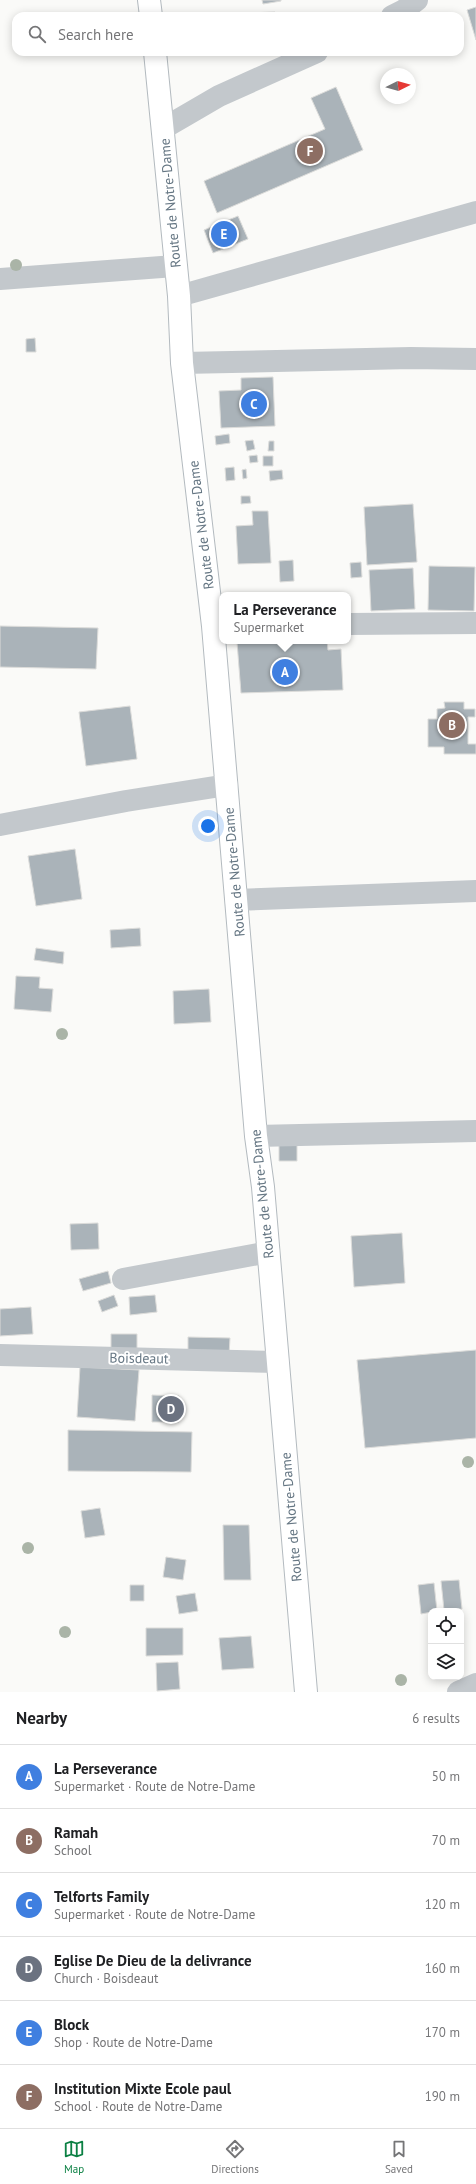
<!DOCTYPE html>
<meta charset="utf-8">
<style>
body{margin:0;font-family:"PT Sans",sans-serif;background:#f6f6f6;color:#202124}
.controls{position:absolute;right:12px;bottom:12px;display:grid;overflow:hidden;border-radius:8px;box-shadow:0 2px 10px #0003}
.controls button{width:36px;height:36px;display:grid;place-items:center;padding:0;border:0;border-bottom:1px solid #e0e0e0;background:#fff;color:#202124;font:20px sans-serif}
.compass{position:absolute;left:380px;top:68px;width:36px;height:36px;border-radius:50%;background:#fff;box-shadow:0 2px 10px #0003;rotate:85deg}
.you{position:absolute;left:208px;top:826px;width:14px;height:14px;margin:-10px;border:3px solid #fff;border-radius:50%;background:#1a73e8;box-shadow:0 0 0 6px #1a73e833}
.badge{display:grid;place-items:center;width:26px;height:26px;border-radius:50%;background:#0b8043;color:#fff;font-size:13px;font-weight:700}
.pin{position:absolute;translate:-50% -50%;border:2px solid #fff;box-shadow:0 1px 4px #0006}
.popup{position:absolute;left:219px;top:592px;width:132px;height:52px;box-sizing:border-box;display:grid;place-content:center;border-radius:8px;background:#fff;filter:drop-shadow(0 1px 3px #0005);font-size:13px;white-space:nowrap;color:#757577}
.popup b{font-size:15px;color:#202124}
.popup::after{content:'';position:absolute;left:50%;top:100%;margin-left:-8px;border:8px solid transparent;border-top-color:#fff}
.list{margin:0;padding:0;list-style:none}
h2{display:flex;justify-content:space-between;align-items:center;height:52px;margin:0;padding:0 16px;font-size:17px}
h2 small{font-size:13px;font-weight:400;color:#757577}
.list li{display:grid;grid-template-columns:26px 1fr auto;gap:12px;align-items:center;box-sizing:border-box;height:64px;padding:0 16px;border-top:1px solid #e0e0e0}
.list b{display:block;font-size:15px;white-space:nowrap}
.list p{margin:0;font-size:13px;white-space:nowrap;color:#757577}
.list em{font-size:13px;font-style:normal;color:#757577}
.icon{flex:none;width:22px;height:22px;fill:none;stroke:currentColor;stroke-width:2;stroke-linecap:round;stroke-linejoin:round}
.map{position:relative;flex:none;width:476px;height:1692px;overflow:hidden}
.search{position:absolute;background:#fff;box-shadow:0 2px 10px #0003;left:12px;right:12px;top:12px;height:44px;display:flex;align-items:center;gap:10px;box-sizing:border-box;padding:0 14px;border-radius:12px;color:#757577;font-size:15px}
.sheet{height:436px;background:#fff}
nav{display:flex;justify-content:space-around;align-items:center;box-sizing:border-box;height:56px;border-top:1px solid #e0e0e0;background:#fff;font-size:11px;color:#757577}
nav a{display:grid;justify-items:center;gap:2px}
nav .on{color:#0b8043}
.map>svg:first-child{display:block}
.building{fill:#aab3b9;stroke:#dcdcda}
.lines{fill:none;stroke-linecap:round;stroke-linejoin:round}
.secondary-casing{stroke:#b3babf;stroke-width:24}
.street{stroke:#c3c8cc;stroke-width:22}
.secondary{stroke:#fff;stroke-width:22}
.tree{fill:#aab4a7}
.labels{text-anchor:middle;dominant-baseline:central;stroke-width:4;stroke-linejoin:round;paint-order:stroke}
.street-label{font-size:14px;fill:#657683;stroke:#fff}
</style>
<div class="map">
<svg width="476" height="1692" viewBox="0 0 476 1692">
<rect width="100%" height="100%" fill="#fafaf8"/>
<path class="building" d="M262,0H281V1L263,4Z
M476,7V40L467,10Z
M275,12V16H246V13Z
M336,87L363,150L217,213L204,181L325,129L311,98Z
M238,216L248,239L213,253L204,230Z
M35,338L36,352H26V339Z
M273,377L275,426L221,428L219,391L241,390V378Z
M229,434L230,443L216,445L215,436Z
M253,440L255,449L247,451L245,441Z
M269,441H274V451H268Z
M257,455L258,462L250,463L249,456Z
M263,456H273V466H263Z
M234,467L235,480L226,481L225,468Z
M246,469L247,478L243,479L242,470Z
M282,470L283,479L270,481L269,471Z
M241,496H250L251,503L241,504Z
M413,504L417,562L367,565L364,507Z
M252,511H268L271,563L238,564L236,526L253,525Z
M293,560L294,581L280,582L279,561Z
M361,562L362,577L351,578L350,563Z
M429,566L475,567L474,611L428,610Z
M413,568L415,609L371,611L369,570Z
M0,626L98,628L96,669L0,667Z
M327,641L328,650L341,649L343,690L241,693L237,642Z
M444,702H464V709H475V717H468V744H476V754H444V747H428V719H437V709L445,708Z
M130,706L137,759L86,766L79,712Z
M75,849L82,899L36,906L28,856Z
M140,928L141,946L111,948L110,930Z
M36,948L64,952L63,964L34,960Z
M16,976L40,977L39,988L53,989L51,1012L14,1009Z
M209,989L211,1022L174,1024L173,991Z
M297,1144V1161H279V1145Z
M98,1223L99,1249L71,1250L70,1224Z
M402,1233L405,1283L354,1287L351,1236Z
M108,1271L111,1283L83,1291L79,1279Z
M114,1295L118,1306L102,1312L98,1301Z
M155,1295L157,1312L130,1315L129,1297Z
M31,1307L33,1334L0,1336V1309Z
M111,1334H137V1349H111Z
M188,1337L230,1338L229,1355L188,1354Z
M476,1350V1438L365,1448L357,1360Z
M80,1367L139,1370L135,1421L77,1417Z
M152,1395L179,1396V1422H152Z
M68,1430L192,1432L191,1472L68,1471Z
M100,1508L105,1535L85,1538L81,1511Z
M223,1525H249L251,1580H224Z
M166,1557L186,1560L183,1580L163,1577Z
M459,1580L462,1609L444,1610L441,1581Z
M434,1583L437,1611L421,1614L418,1585Z
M130,1585H144V1601H130Z
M195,1593L198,1611L179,1614L176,1596Z
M146,1628H183V1655L146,1656Z
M251,1636L254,1668L222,1670L219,1638Z
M178,1662L180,1689L157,1691L156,1663Z"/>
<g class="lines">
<g class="secondary-casing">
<path id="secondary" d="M149,0L151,16
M155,52L179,296L182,363L213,626L256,1136L263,1187L306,1692"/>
</g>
<path class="street" d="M392,16L404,10L417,0
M164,128L219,96L317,52
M0,279L175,266
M179,296L476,212
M182,363L411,358L476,359
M348,624L476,623
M0,825L126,801L227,785
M236,900L476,891
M256,1136L476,1131
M123,1279L269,1252
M0,1355L278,1362
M458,1692L476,1684"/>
<use href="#secondary" class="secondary"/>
</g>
<g class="tree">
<circle cx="16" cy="265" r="6"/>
<circle cx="62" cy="1034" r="6"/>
<circle cx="468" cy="1462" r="6"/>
<circle cx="28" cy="1548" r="6"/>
<circle cx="65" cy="1632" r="6"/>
<circle cx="401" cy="1680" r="6"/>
</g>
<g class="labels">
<g class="street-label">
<text transform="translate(170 203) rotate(-95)">Route de Notre-Dame</text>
<text transform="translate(201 525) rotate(-97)">Route de Notre-Dame</text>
<text transform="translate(234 872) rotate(-95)">Route de Notre-Dame</text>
<text transform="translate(262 1194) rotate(-96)">Route de Notre-Dame</text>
<text transform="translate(139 1358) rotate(1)">Boisdeaut</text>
<text transform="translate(291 1517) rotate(-95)">Route de Notre-Dame</text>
</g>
</g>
</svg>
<div class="controls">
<button><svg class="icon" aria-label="locate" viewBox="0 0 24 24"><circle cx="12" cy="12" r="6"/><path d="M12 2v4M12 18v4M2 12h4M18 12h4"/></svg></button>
<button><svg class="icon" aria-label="layers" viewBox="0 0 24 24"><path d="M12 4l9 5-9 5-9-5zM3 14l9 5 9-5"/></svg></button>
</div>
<svg class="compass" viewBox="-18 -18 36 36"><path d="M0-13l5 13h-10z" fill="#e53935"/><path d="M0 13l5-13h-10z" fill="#757577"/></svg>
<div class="you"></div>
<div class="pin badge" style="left:285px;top:672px;background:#3f7fe0">A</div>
<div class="popup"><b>La Perseverance</b>Supermarket</div>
<div class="pin badge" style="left:452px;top:725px;background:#8d6e63">B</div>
<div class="pin badge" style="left:254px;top:404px;background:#3f7fe0">C</div>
<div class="pin badge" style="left:171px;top:1409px;background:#6b7280">D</div>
<div class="pin badge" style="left:224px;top:234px;background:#3f7fe0">E</div>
<div class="pin badge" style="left:310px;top:151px;background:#8d6e63">F</div>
<div class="search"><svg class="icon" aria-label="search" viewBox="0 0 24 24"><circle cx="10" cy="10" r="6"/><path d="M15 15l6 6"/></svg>Search here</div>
</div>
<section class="sheet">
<h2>Nearby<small>6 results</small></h2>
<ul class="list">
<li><span class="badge" style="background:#3f7fe0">A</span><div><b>La Perseverance</b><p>Supermarket · Route de Notre-Dame</p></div><em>50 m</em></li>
<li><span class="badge" style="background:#8d6e63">B</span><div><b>Ramah</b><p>School</p></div><em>70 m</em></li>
<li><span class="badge" style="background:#3f7fe0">C</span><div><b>Telforts Family</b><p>Supermarket · Route de Notre-Dame</p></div><em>120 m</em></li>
<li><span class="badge" style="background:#6b7280">D</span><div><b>Eglise De Dieu de la delivrance</b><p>Church · Boisdeaut</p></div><em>160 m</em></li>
<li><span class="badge" style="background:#3f7fe0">E</span><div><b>Block</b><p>Shop · Route de Notre-Dame</p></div><em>170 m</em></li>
<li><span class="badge" style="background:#8d6e63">F</span><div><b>Institution Mixte Ecole paul</b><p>School · Route de Notre-Dame</p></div><em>190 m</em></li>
</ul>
</section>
<nav>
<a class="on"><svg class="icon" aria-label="map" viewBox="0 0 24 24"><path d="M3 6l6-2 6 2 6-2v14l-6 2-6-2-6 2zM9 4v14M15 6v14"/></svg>Map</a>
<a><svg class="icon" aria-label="directions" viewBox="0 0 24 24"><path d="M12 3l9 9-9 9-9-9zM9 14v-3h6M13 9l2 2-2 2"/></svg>Directions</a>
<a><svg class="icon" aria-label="saved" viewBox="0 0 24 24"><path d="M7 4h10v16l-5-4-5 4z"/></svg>Saved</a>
</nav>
